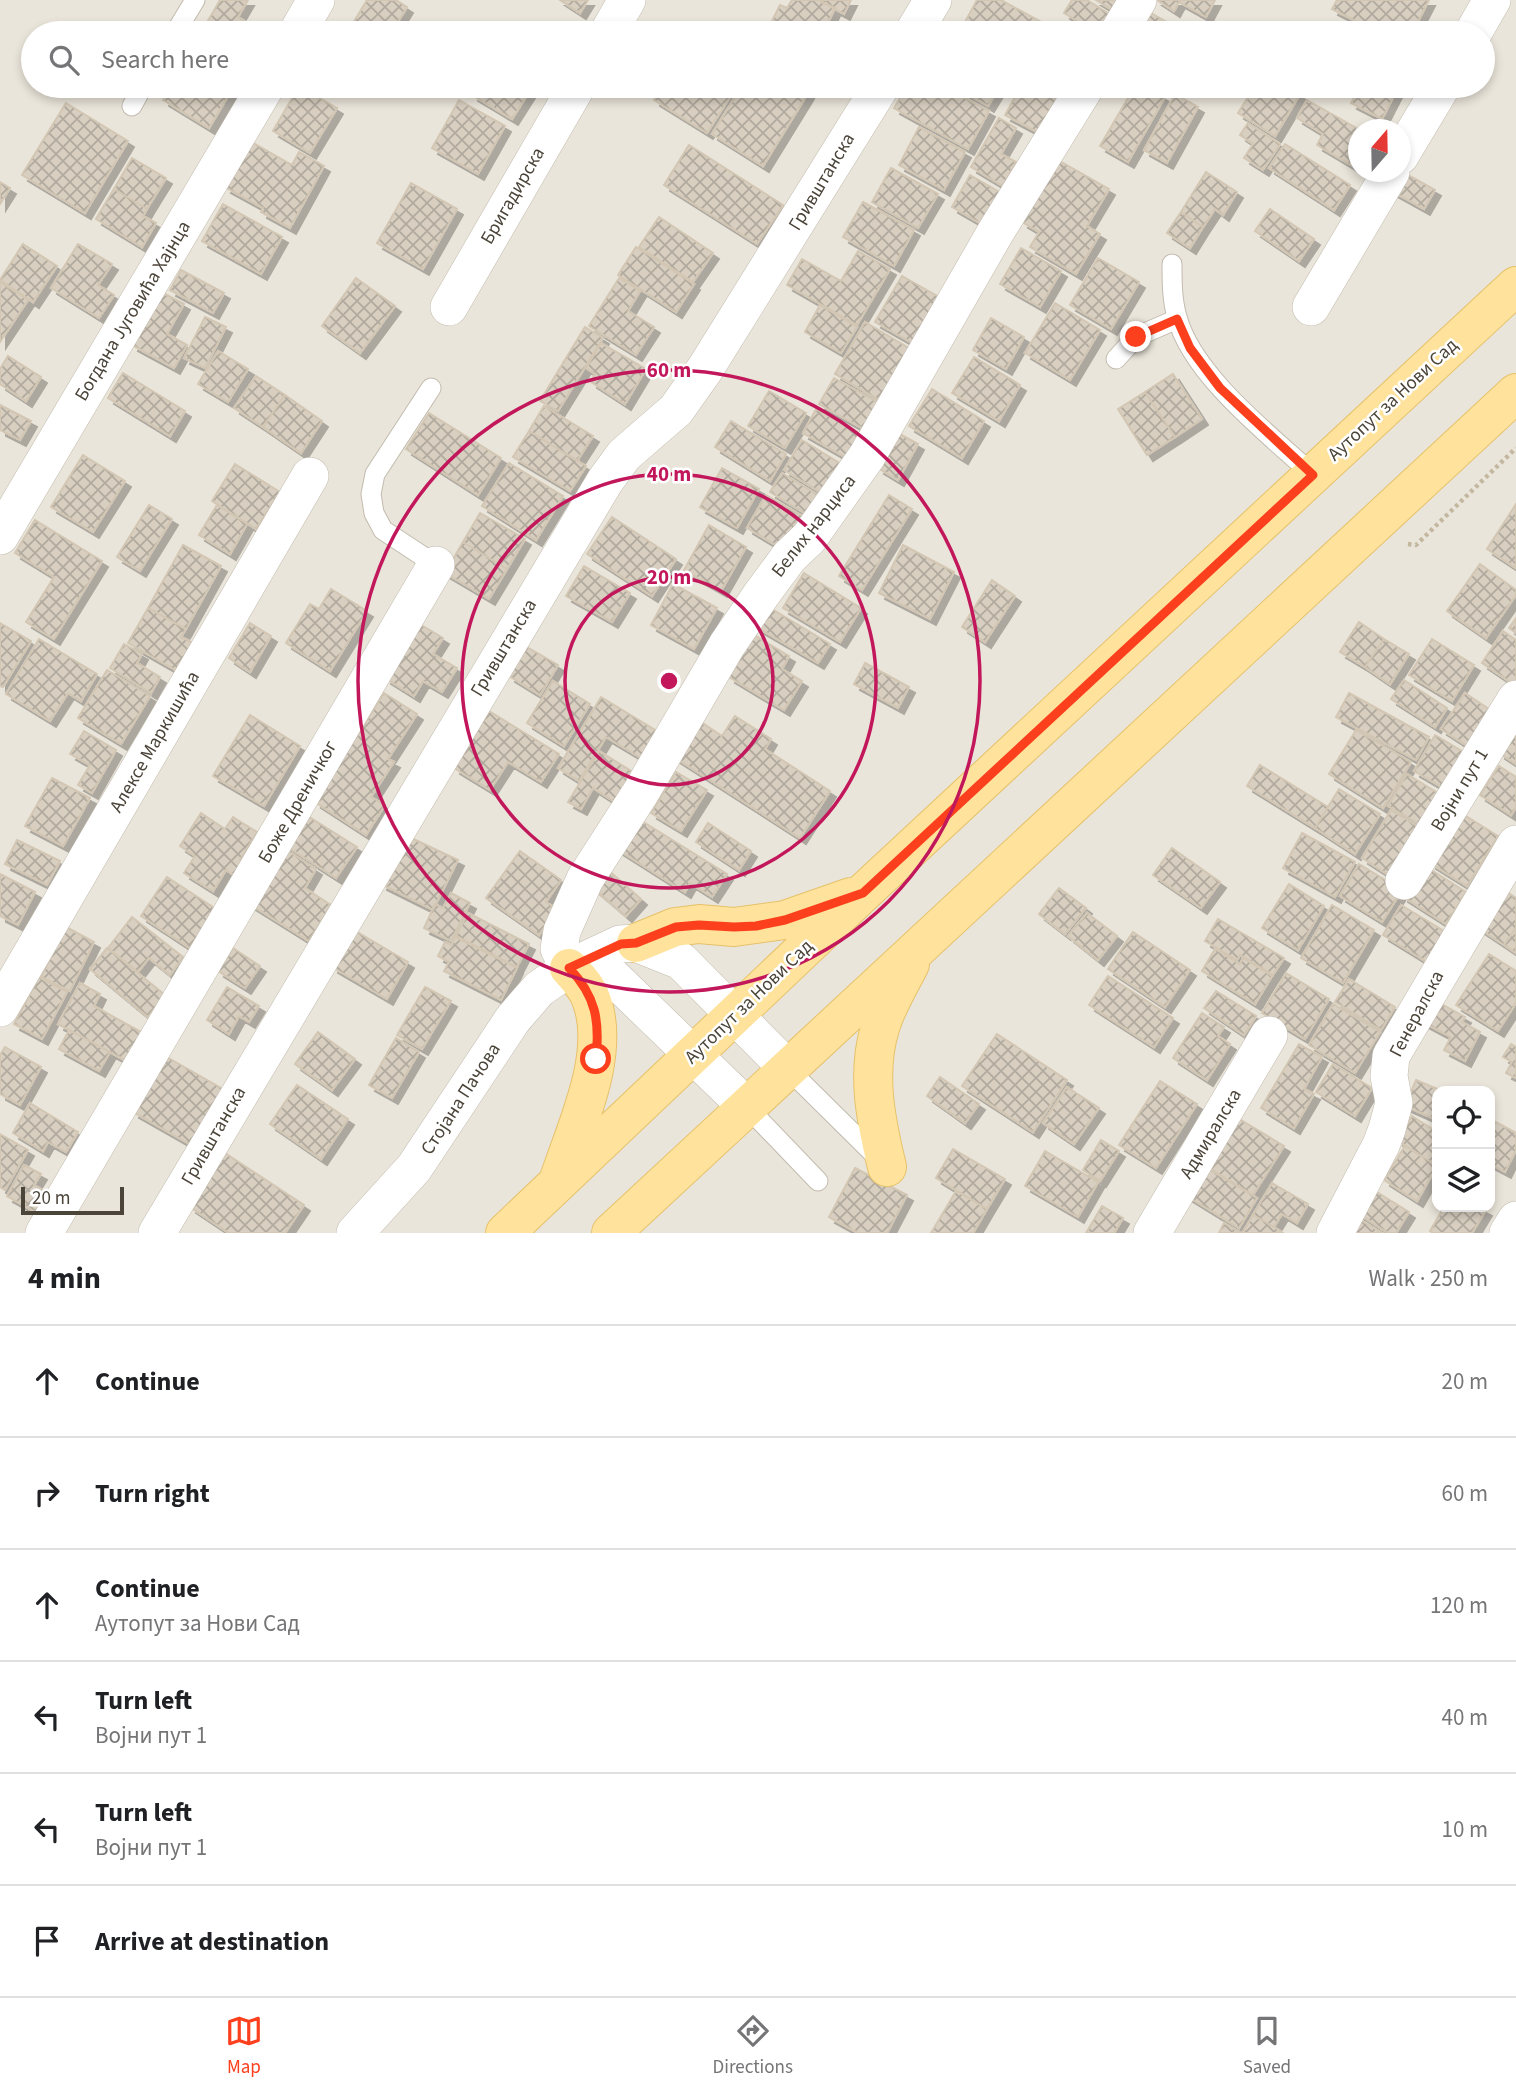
<!DOCTYPE html>
<meta charset="utf-8">
<style>
body{margin:0;font-family:"Source Sans 3",sans-serif;background:#f2f2f2;color:#202124}
.controls{position:absolute;right:21px;bottom:21px;display:grid;overflow:hidden;border-radius:14px;box-shadow:0 4px 10px #0003}
.controls button{width:63px;height:63px;display:grid;place-items:center;padding:0;border:0;border-bottom:2px solid #e0e0e0;background:#fff;color:#202124;font:35px sans-serif}
.compass{position:absolute;left:1348px;top:119px;width:63px;height:63px;border-radius:50%;background:#fff;box-shadow:0 4px 10px #0003;rotate:20deg}
.scale{position:absolute;left:21px;bottom:18px;width:103px;box-sizing:border-box;padding-left:7px;border:4px solid #4b4439;border-top:0;font-size:19px;line-height:24px;white-space:nowrap;color:#4b4439;-webkit-text-stroke:5px #fff;paint-order:stroke}
.stop{position:absolute;width:21px;height:21px;margin:-16px;border:5px solid #fc3f1d;border-radius:50%;background:#fff}
.stop.end{background:#fc3f1d;border-color:#fff;box-shadow:0 2px 7px #0008}
.list{margin:0;padding:0;list-style:none}
h2{display:flex;justify-content:space-between;align-items:center;height:91px;margin:0;padding:0 28px;font-size:30px}
h2 small{font-size:23px;font-weight:400;color:#757577}
.list li{display:grid;grid-template-columns:46px 1fr auto;gap:21px;align-items:center;box-sizing:border-box;height:112px;padding:0 28px;border-top:2px solid #e0e0e0}
.list b{display:block;font-size:26px;white-space:nowrap}
.list p{margin:0;font-size:23px;white-space:nowrap;color:#757577}
.list em{font-size:23px;font-style:normal;color:#757577}
.icon{flex:none;width:38px;height:38px;fill:none;stroke:currentColor;stroke-width:2;stroke-linecap:round;stroke-linejoin:round}
.map{position:relative;flex:none;width:1516px;height:1233px;overflow:hidden}
.search{position:absolute;background:#fff;box-shadow:0 4px 10px #0003;left:21px;right:21px;top:21px;height:77px;display:flex;align-items:center;gap:18px;box-sizing:border-box;padding:0 24px;border-radius:38px;color:#757577;font-size:26px}
.sheet{height:763px;background:#fff}
nav{display:flex;justify-content:space-around;align-items:center;box-sizing:border-box;height:98px;border-top:2px solid #e0e0e0;background:#fff;font-size:19px;color:#757577}
nav a{display:grid;justify-items:center;gap:4px}
nav .on{color:#fc3f1d}
.map>svg:first-child{display:block}
.residential{fill:#eae5da;fill-rule:evenodd}
.building{fill:url(#building-cross-hatch);stroke:#d3c7b4;stroke-width:2;filter:url(#shadow)}
.lines{fill:none;stroke-linecap:round;stroke-linejoin:round}
.lane-casing{stroke:#c2bbae;stroke-width:21}
.street-casing{stroke:#c2bbae;stroke-width:38}
.primary-casing{stroke:#e6c16a;stroke-width:40}
.path{stroke:#c4b79f;stroke-width:4.5;stroke-dasharray:3.5 3.5;stroke-linecap:butt}
.lane{stroke:#fff;stroke-width:19}
.street{stroke:#fff;stroke-width:37}
.primary{stroke:#ffe39c;stroke-width:38}
.route{stroke:#fc3f1d;stroke-width:9}
.ring{fill:none;stroke:#c2185b;stroke-width:3.5}
.labels{text-anchor:middle;dominant-baseline:central;stroke-width:5;stroke-linejoin:round;paint-order:stroke}
.street-label{font-size:19px;fill:#4b4439;stroke:#fff}
.centre{fill:#c2185b;stroke:#fff;stroke-width:3.5}
.ring-label{font-size:21px;text-anchor:middle;font-weight:bold;fill:#c2185b;stroke:#fff;stroke-width:5;stroke-linejoin:round;paint-order:stroke}
</style>
<div class="map">
<svg width="1516" height="1233" viewBox="0 0 1516 1233">
<defs>
<pattern id="building-cross-hatch" width="8" height="8" patternUnits="userSpaceOnUse" patternTransform="scale(1.75)"><rect width="8" height="8" fill="#d8cfc1"/><path d="M0 0l8 8M0 8l8-8" fill="none" stroke="#b1aa9e"/></pattern>
<filter id="shadow"><feDropShadow dx="6" dy="6" stdDeviation="0" flood-color="#0004"/></filter>
</defs>
<rect width="100%" height="100%" fill="#f6f3ec"/>
<path class="residential" d="M0,0H1516V1233H0ZM33,33H1483V86H33ZM1358,130H1400V172H1358ZM1437,1091H1490V1207H1437Z"/>
<path class="building" d="M220,0H248L238,17L266,33H201Z
M367,0H396L407,7L391,33H347Z
M560,0H588L580,13Z
M792,0H818L835,8L823,33H766L780,5L787,8Z
M818,0H851L844,14Z
M977,0H1001L1043,23L1037,33H969L961,29Z
M1072,0H1087L1111,15L1100,33H1069L1077,21L1064,13Z
M1096,0H1120L1114,11Z
M1157,0H1215L1206,17L1179,2L1174,11Z
M1337,0H1429L1412,33H1379L1332,9Z
M1151,13L1186,33H1139Z
M1310,23L1329,33H1304Z
M172,86H234L209,128L163,100Z
M299,86L337,108L310,153L273,131Z
M477,86H533L512,119L472,95Z
M663,86H737L707,133L654,100Z
M742,86H797L808,93L763,166L712,134Z
M907,86H925L945,97L949,89L989,111L968,149L894,108Z
M953,86H1000L988,106Z
M1021,86H1040L1061,98L1041,134L1005,115Z
M1135,86H1145L1165,97L1128,162L1100,146Z
M1255,86H1286L1300,94L1275,136L1238,113Z
M1360,86H1399L1382,119L1351,103Z
M1175,94L1198,107L1167,163L1144,150Z
M459,100L505,126L478,174L432,148Z
M1307,100L1360,130L1358,169L1317,145L1323,134L1297,118Z
M66,103L128,141L85,213L22,175Z
M999,118L1016,128L1001,154L1016,162L1003,186L971,167Z
M1248,123L1280,144L1263,170L1244,158L1253,144L1240,135Z
M919,127L965,152L944,190L899,165Z
M250,141L292,165L299,152L324,166L290,228L261,212L263,208L225,187Z
M1285,144L1350,185L1334,210L1269,168Z
M689,145L783,205L757,244L664,185Z
M132,158L166,178L147,209L114,189Z
M1058,160L1109,189L1087,226L1100,234L1076,274L1030,247L1039,232L1022,222Z
M891,168L938,194L918,228L872,202Z
M1206,172L1237,192L1223,215L1215,209L1203,227L1181,212Z
M1403,172L1435,190L1424,209L1392,191Z
M970,175L1003,194L985,226L952,207Z
M0,182L10,188L0,204Z
M411,183L457,209L423,269L377,243Z
M114,189L147,209L143,216L156,223L142,247L96,219Z
M863,202L914,230L894,266L843,237Z
M223,204L282,237L261,274L202,241Z
M1270,209L1314,239L1299,261L1255,231Z
M1181,212L1203,227L1190,248L1167,233Z
M659,217L713,253L693,282L639,247Z
M23,244L57,266L33,302L0,280Z
M78,244L112,264L98,285L114,295L99,318L51,288Z
M636,247L694,284L676,312L618,275Z
M1021,248L1061,271L1040,307L1000,284Z
M858,251L890,269L857,325L787,285L802,259L841,281Z
M1098,258L1139,282L1111,329L1070,305Z
M181,270L224,293L213,313L170,290Z
M902,276L941,298L914,344L875,322Z
M356,278L395,306L360,353L322,326Z
M619,278L640,291L628,311L654,327L636,355L589,326Z
M0,282L28,300L0,342Z
M161,292L184,304L167,334L187,345L174,368L132,345Z
M1055,303L1100,330L1070,380L1025,353Z
M820,305L857,327L841,353L805,332Z
M205,317L226,327L205,368L184,358Z
M991,318L1024,337L1006,369L973,350Z
M865,322L909,348L879,400L835,374Z
M585,327L603,338L558,411L540,401Z
M601,343L646,369L625,404L591,382L595,374L586,368Z
M218,351L248,369L228,402L198,384Z
M8,356L41,377L26,401L0,384V369Z
M974,357L1020,385L999,421L952,393Z
M123,373L185,411L170,436L108,398Z
M1173,374L1202,419L1175,437L1145,392Z
M256,376L285,395L263,427L234,408Z
M834,378L884,406L869,432L819,404Z
M932,389L984,421L962,458L909,426Z
M769,391L806,413L785,448L748,426Z
M1145,392L1175,437L1147,455L1118,409Z
M285,395L322,421L301,453L263,427Z
M0,405L31,421L20,440L0,430Z
M544,406L593,436L577,461L529,431Z
M816,409L864,436L850,460L803,433Z
M429,413L501,458L478,495L406,449Z
M731,421L786,454L770,481L715,447Z
M529,431L586,466L570,491L513,457Z
M898,433L918,444L898,480L878,468Z
M802,440L843,465L825,495L784,470Z
M83,455L125,481L93,532L51,507Z
M509,463L563,496L536,540L482,506Z
M235,464L280,492L256,529L212,501Z
M722,468L759,489L737,528L700,507Z
M782,473L823,498L811,517L770,492Z
M766,495L804,517L784,550L747,528Z
M889,495L912,509L862,590L839,576Z
M1516,504V568L1487,549Z
M149,505L172,519L140,571L117,557Z
M217,505L247,524L230,554L199,535Z
M480,513L525,539L507,569L463,542Z
M612,517L676,559L652,596L587,554Z
M35,520L102,561L54,639L26,622L54,577L15,553Z
M709,525L746,547L721,591L684,570Z
M463,542L507,569L489,599L445,573Z
M183,545L221,566L186,629L148,608Z
M903,545L954,572L930,619L879,593Z
M1480,564L1516,590V595L1486,638L1447,611Z
M584,566L630,593L612,622L566,596Z
M804,573L861,608L840,642L783,608Z
M992,580L1015,596L985,642L962,627Z
M673,584L717,608L694,649L651,625Z
M331,589L367,611L330,671L286,643L310,604L319,609Z
M767,606L830,644L818,663L755,626Z
M148,608L186,629L181,637L193,643L177,671L128,643Z
M1516,618V633L1509,628Z
M1359,622L1384,639L1365,667L1340,652Z
M0,623L31,641L3,687L0,686Z
M250,623L271,636L250,672L229,658Z
M418,623L443,638L433,654L457,668L442,692L423,681L414,696L385,678Z
M1503,631L1516,640V686L1482,663Z
M754,635L789,656L782,669L802,681L784,710L729,677Z
M39,639L97,674L81,701L68,693L50,721L6,694Z
M1384,639L1409,654L1390,684L1365,667Z
M1432,639L1474,665L1452,701L1409,675Z
M124,644L142,654L137,663L160,677L151,693L110,668Z
M527,647L558,665L540,695L509,676Z
M865,663L909,687L898,708L854,684Z
M107,670L150,696L121,744L78,718Z
M1404,680L1447,708L1435,727L1391,699Z
M553,681L590,704L564,746L527,723Z
M384,693L417,714L388,759L394,762L371,797L385,805L366,835L315,802Z
M1349,693L1429,737L1416,760L1336,717Z
M1465,693L1492,711L1469,747L1441,729Z
M601,697L657,731L641,758L606,737L579,781L558,768Z
M489,711L559,754L541,782L508,762L490,790L454,768Z
M250,715L300,746L264,806L213,776Z
M735,716L771,739L765,749L830,791L800,838L674,757L698,720L722,736Z
M1516,726V764L1499,753Z
M1356,730L1411,762L1383,808L1329,774Z
M84,731L116,750L92,793L78,785L90,765L70,754Z
M1435,735L1467,754L1445,789L1414,771Z
M599,751L633,772L615,802L593,788L581,809L568,802Z
M1260,765L1328,807L1315,828L1247,786Z
M1499,766L1516,777V807L1511,815L1480,795Z
M676,772L707,790L681,831L651,813Z
M1407,774L1446,798L1428,829L1388,806Z
M52,778L90,798L63,846L25,826Z
M1339,789L1380,814L1355,854L1315,828Z
M1391,810L1425,831L1395,879L1362,858Z
M201,813L225,829L233,817L257,832L240,860L246,864L238,878L226,870L213,891L184,873L195,856L180,846Z
M303,813L357,847L336,878L283,844Z
M1461,813L1498,836L1467,886L1430,863Z
M637,818L727,874L712,897L690,883L685,892L617,849Z
M708,823L751,851L739,870L696,842Z
M1302,833L1355,862L1335,897L1283,868Z
M405,835L458,860L433,910L381,884Z
M17,840L60,861L47,885L5,864Z
M283,848L316,869L305,888L331,905L309,941L248,903Z
M1172,848L1220,882L1201,908L1153,875Z
M520,851L561,880L546,902L557,909L539,935L486,898Z
M1359,864L1402,890L1382,922L1340,896Z
M1422,864L1466,892L1446,924L1402,896Z
M607,869L641,899L626,916L592,887Z
M0,874L35,892L18,925L0,916Z
M167,877L216,909L190,948L141,916Z
M1289,884L1324,906L1298,950L1262,928Z
M1499,887L1516,898V928L1504,945L1474,925Z
M1059,888L1086,908L1065,934L1039,914Z
M451,893L470,903L451,941L424,928L435,904L443,908Z
M1332,905L1374,930L1343,983L1301,958Z
M1401,905L1449,934L1430,964L1383,935Z
M468,913L529,944L517,967L456,936Z
M1087,913L1117,936L1098,960L1068,936Z
M132,917L183,957L170,975L149,958L138,972L108,948Z
M1218,919L1284,958L1273,975L1240,955L1237,960L1205,941Z
M66,927L94,942L70,991L41,977Z
M1516,928V953L1504,945Z
M354,930L408,962L387,999L332,967Z
M1133,932L1190,970L1165,1007L1108,969Z
M455,937L517,968L501,1000L444,971L449,962L438,956L445,942L452,945Z
M107,948L165,995L148,1017L90,969Z
M233,948L260,966L245,988L218,971Z
M1215,949L1240,964L1243,958L1272,976L1255,1004L1202,971Z
M1489,954L1516,971V1003L1498,1031L1456,1005Z
M1286,973L1329,999L1305,1039L1262,1013Z
M1108,976L1173,1018L1154,1047L1089,1005Z
M39,977L67,992L42,1039L14,1024Z
M1349,979L1395,1007L1381,1030L1335,1002Z
M80,983L100,994L94,1006L141,1032L126,1061L58,1024Z
M227,987L259,1006L249,1022L239,1016L229,1034L207,1020Z
M425,987L451,1001L422,1049L397,1035Z
M1216,991L1256,1016L1244,1035L1204,1008Z
M1431,998L1465,1017L1462,1022L1480,1032L1465,1061L1444,1050L1451,1037L1419,1020Z
M1333,1004L1380,1032L1355,1073L1309,1045Z
M1202,1013L1224,1027L1218,1036L1230,1044L1207,1080L1173,1058Z
M69,1030L110,1052L99,1071L59,1049Z
M318,1032L355,1059L332,1090L295,1064Z
M997,1034L1067,1080L1033,1132L962,1086Z
M396,1038L419,1052L392,1098L369,1085Z
M1299,1044L1322,1057L1304,1089L1314,1094L1294,1128L1261,1108Z
M1511,1044L1516,1047V1078L1506,1073L1512,1062L1503,1057Z
M5,1047L41,1067L20,1105L0,1094V1055Z
M165,1056L223,1089L191,1145L133,1112Z
M1333,1064L1372,1088L1355,1116L1316,1092Z
M940,1077L979,1104L965,1123L927,1096Z
M1416,1080L1442,1091H1437V1120L1405,1106Z
M1160,1081L1197,1104L1156,1168L1119,1145Z
M297,1085L348,1119L321,1159L270,1124Z
M1067,1087L1099,1108L1074,1144L1043,1123Z
M30,1103L78,1132L66,1152L48,1142L43,1151L13,1133Z
M1412,1116L1437,1132V1166L1397,1140Z
M1236,1117L1284,1146L1253,1195L1206,1166Z
M1490,1119L1516,1133V1150L1505,1172L1490,1164Z
M0,1134L28,1150L5,1190L0,1187Z
M1101,1140L1119,1151L1100,1181L1083,1170Z
M1405,1146L1437,1166L1417,1201L1384,1180Z
M953,1149L1005,1179L987,1209L936,1178Z
M1045,1151L1098,1182L1078,1217L1025,1186Z
M225,1153L304,1205L285,1233H229L190,1207Z
M24,1165L41,1174L34,1185L55,1197L44,1217L7,1196Z
M1205,1167L1257,1198L1239,1228L1187,1196Z
M855,1168L907,1195L887,1233H858L829,1217Z
M1272,1183L1308,1204L1297,1223L1282,1214L1274,1227L1253,1215Z
M1372,1189L1409,1212L1396,1233H1388L1357,1213Z
M956,1191L987,1209L973,1233H931Z
M1102,1206L1123,1218L1114,1233H1086Z
M1444,1207H1480L1486,1210L1472,1233H1433L1430,1231Z
M1253,1215L1274,1227L1283,1233H1246L1243,1232Z
M1359,1219L1382,1233H1351Z
M1224,1223L1241,1233H1219Z"/>
<g class="lines">
<g class="lane-casing">
<path id="lane" d="M175,33L195,0
M132,106L143,86
M1172,264C1172,281 1172,300 1177,317C1192,375 1270,435 1313,475
M1116,359L1136,337L1177,319
M431,388L375,474L371,494L374,513L383,530L436,565
M788,1069L879,1159
M747,1107L818,1181"/>
</g>
<g class="street-casing">
<path id="street" d="M297,33L316,0
M608,33L627,0
M913,33L933,0
M1118,33L1138,0
M1473,33L1492,0
M1400,156L1442,86
M449,307L577,86
M1311,307L1391,172
M0,536L266,86
M1404,881L1516,699
M592,957L747,1107
M569,968L559,949L562,931L585,879L641,792L727,645L761,595L789,557L809,538L867,456L995,233L1086,86
M0,1008L310,476
M44,1233L436,565
M157,1233L605,481L624,455L676,410L705,369L881,86
M355,1233L414,1168L513,1019L539,989L569,968L620,944L636,943L681,961L788,1069
M1152,1233L1269,1035
M1335,1233L1381,1145L1387,1129L1394,1103L1389,1076L1391,1056L1516,844
M1508,1233L1516,1220"/>
</g>
<g class="primary-casing">
<path id="primary" d="M636,943L675,927L699,924L734,927L785,920L851,897
M887,1167C876,1121 866,1074 880,1028C886,1006 900,984 910,964
M559,1179C576,1127 612,1053 591,999C587,987 577,977 569,968
M505,1233L863,893L1516,286
M611,1233L1516,393"/>
</g>
<path class="path" d="M1408,544L1416,545L1516,448"/>
<use href="#lane" class="lane"/>
<use href="#street" class="street"/>
<use href="#primary" class="primary"/>
</g>
<g class="lines">
<path class="route" d="M596,1059C600,1021 596,996 569,968L621,944L636,943L676,927L699,925L734,927L756,926L785,920L863,893L1313,475L1220,388L1190,348L1177,319L1136,337"/>
</g>
<g class="ring">
<circle cx="669" cy="681" r="104"/>
<circle cx="669" cy="681" r="207"/>
<circle cx="669" cy="681" r="311"/>
</g>
<g class="labels">
<g class="street-label">
<text transform="translate(822 182) rotate(-59)">Гривштанска</text>
<text transform="translate(513 196) rotate(-60)">Бригадирска</text>
<text transform="translate(133 311) rotate(-59)">Богдана Југовића Хајнца</text>
<text transform="translate(1393 400) rotate(-43)">Аутопут за Нови Сад</text>
<text transform="translate(814 526) rotate(-52)">Белих нарциса</text>
<text transform="translate(504 648) rotate(-59)">Гривштанска</text>
<text transform="translate(155 742) rotate(-60)">Алексе Маркишића</text>
<text transform="translate(1460 790) rotate(-59)">Војни пут 1</text>
<text transform="translate(298 802) rotate(-60)">Боже Дреничког</text>
<text transform="translate(749 1002) rotate(-44)">Аутопут за Нови Сад</text>
<text transform="translate(1417 1014) rotate(-62)">Генералска</text>
<text transform="translate(461 1099) rotate(-57)">Стојана Пачова</text>
<text transform="translate(1211 1134) rotate(-59)">Адмиралска</text>
<text transform="translate(214 1136) rotate(-60)">Гривштанска</text>
</g>
</g>
<circle cx="669" cy="681" r="10" class="centre"/>
<g class="ring-label">
<text x="669" y="377">60 m</text>
<text x="669" y="481">40 m</text>
<text x="669" y="584">20 m</text>
</g>
</svg>
<div class="controls">
<button><svg class="icon" aria-label="locate" viewBox="0 0 24 24"><circle cx="12" cy="12" r="6"/><path d="M12 2v4M12 18v4M2 12h4M18 12h4"/></svg></button>
<button><svg class="icon" aria-label="layers" viewBox="0 0 24 24"><path d="M12 4l9 5-9 5-9-5zM3 14l9 5 9-5"/></svg></button>
</div>
<svg class="compass" viewBox="-18 -18 36 36"><path d="M0-13l5 13h-10z" fill="#e53935"/><path d="M0 13l5-13h-10z" fill="#757577"/></svg>
<div class="scale">20 m</div>
<div class="stop" style="left:596px;top:1059px"></div>
<div class="stop end" style="left:1136px;top:337px"></div>
<div class="search"><svg class="icon" aria-label="search" viewBox="0 0 24 24"><circle cx="10" cy="10" r="6"/><path d="M15 15l6 6"/></svg>Search here</div>
</div>
<section class="sheet">
<h2>4 min<small>Walk · 250 m</small></h2>
<ul class="list">
<li><svg class="icon" aria-label="ahead" viewBox="0 0 24 24"><path d="M12 20V5M6 11l6-6 6 6"/></svg><div><b>Continue</b></div><em>20 m</em></li>
<li><svg class="icon" aria-label="right" viewBox="0 0 24 24"><path d="M7 20v-9h11M14 6l5 5-5 5"/></svg><div><b>Turn right</b></div><em>60 m</em></li>
<li><svg class="icon" aria-label="ahead" viewBox="0 0 24 24"><path d="M12 20V5M6 11l6-6 6 6"/></svg><div><b>Continue</b><p>Аутопут за Нови Сад</p></div><em>120 m</em></li>
<li><svg class="icon" aria-label="left" viewBox="0 0 24 24"><path d="M17 20v-9H6M10 6l-5 5 5 5"/></svg><div><b>Turn left</b><p>Војни пут 1</p></div><em>40 m</em></li>
<li><svg class="icon" aria-label="left" viewBox="0 0 24 24"><path d="M17 20v-9H6M10 6l-5 5 5 5"/></svg><div><b>Turn left</b><p>Војни пут 1</p></div><em>10 m</em></li>
<li><svg class="icon" aria-label="arrive" viewBox="0 0 24 24"><path d="M6 21V4h12l-3 4 3 4H6"/></svg><div><b>Arrive at destination</b></div></li>
</ul>
</section>
<nav>
<a class="on"><svg class="icon" aria-label="map" viewBox="0 0 24 24"><path d="M3 6l6-2 6 2 6-2v14l-6 2-6-2-6 2zM9 4v14M15 6v14"/></svg>Map</a>
<a><svg class="icon" aria-label="directions" viewBox="0 0 24 24"><path d="M12 3l9 9-9 9-9-9zM9 14v-3h6M13 9l2 2-2 2"/></svg>Directions</a>
<a><svg class="icon" aria-label="saved" viewBox="0 0 24 24"><path d="M7 4h10v16l-5-4-5 4z"/></svg>Saved</a>
</nav>
